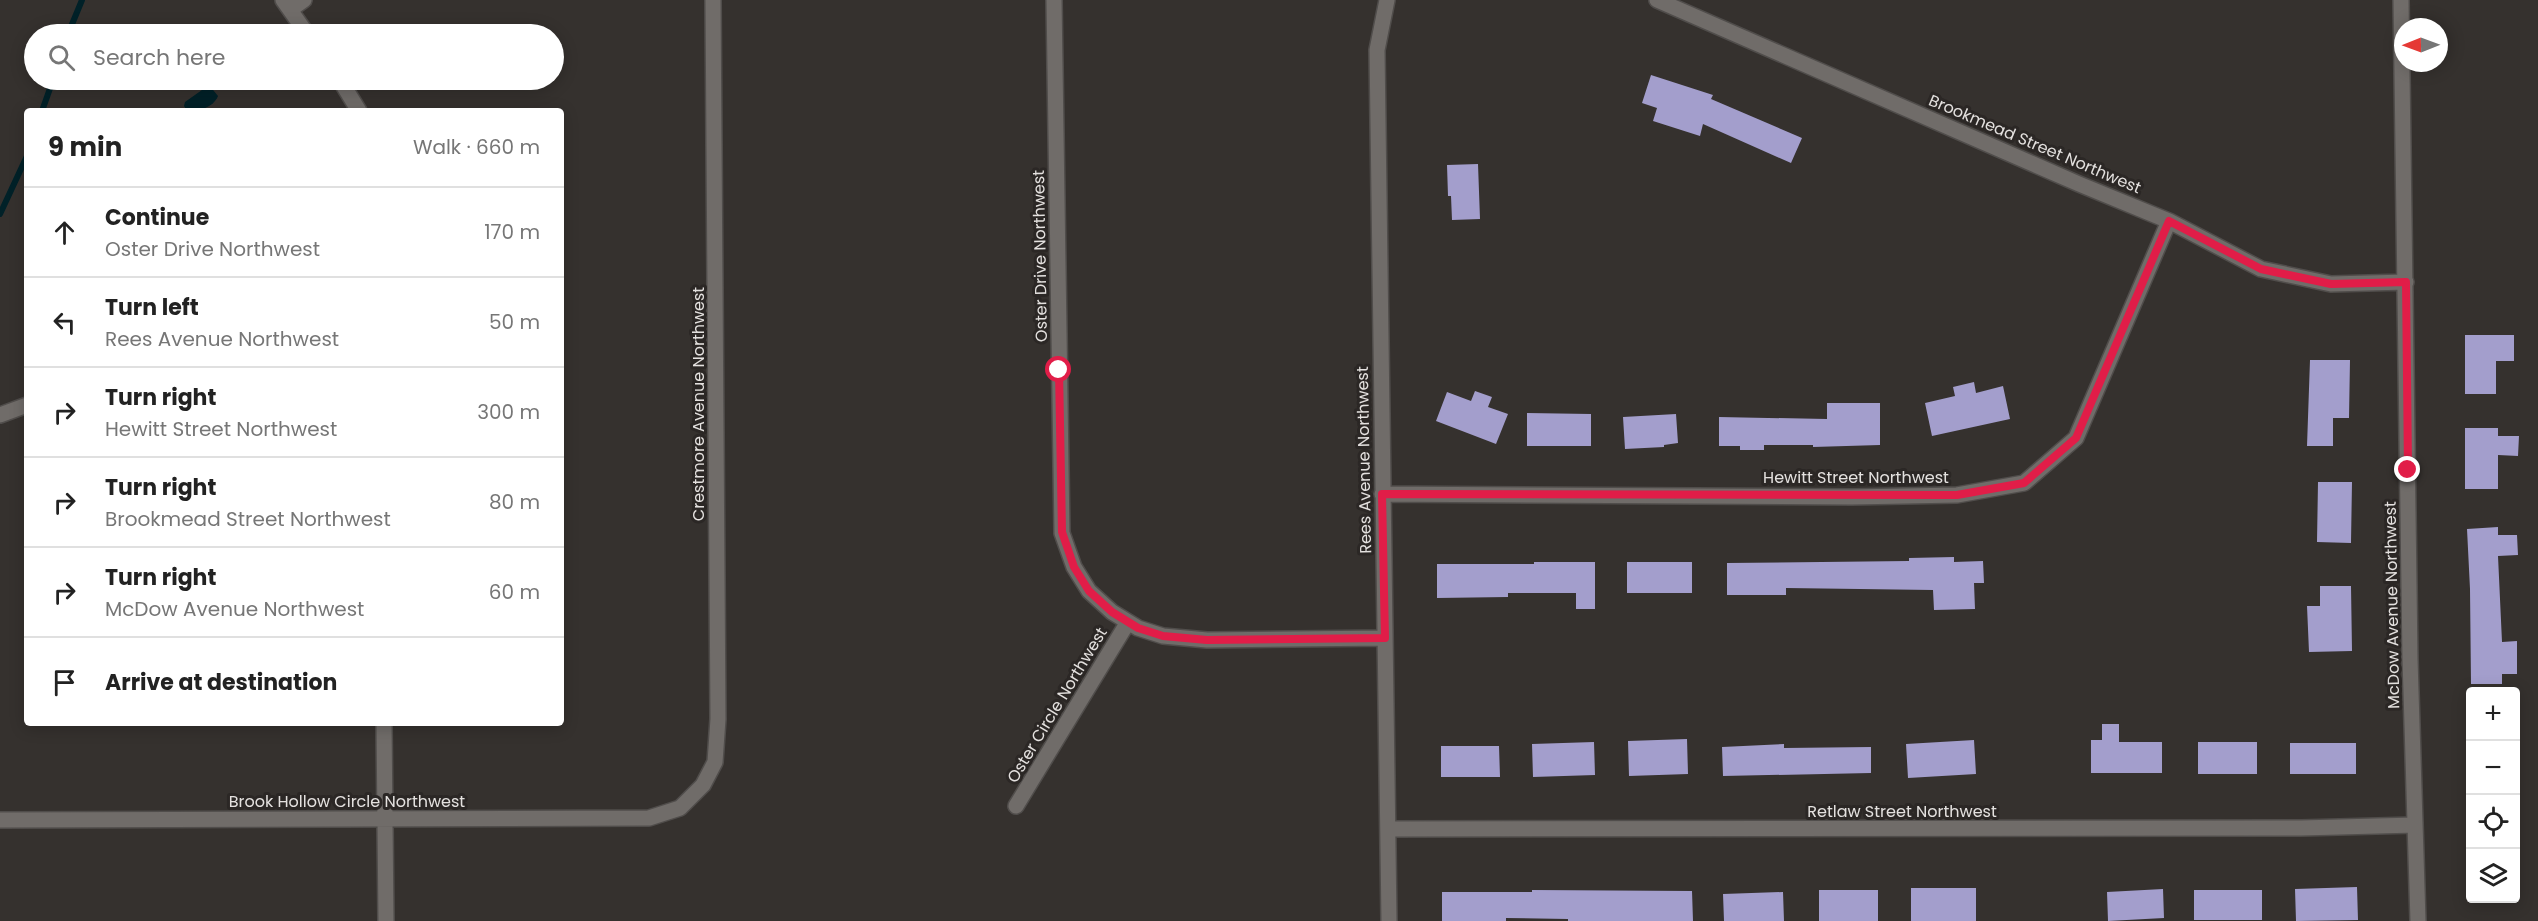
<!DOCTYPE html>
<meta charset="utf-8">
<style>
body{margin:0;font-family:Poppins,sans-serif;background:#f2f2f2;color:#222}
.controls{position:absolute;right:18px;bottom:18px;display:grid;overflow:hidden;border-radius:6px;box-shadow:0 3px 15px #0003}
.controls button{width:54px;height:54px;display:grid;place-items:center;padding:0;border:0;border-bottom:2px solid #e0e0e0;background:#fff;color:#222;font:30px sans-serif}
.compass{position:absolute;left:2394px;top:18px;width:54px;height:54px;border-radius:50%;background:#fff;box-shadow:0 3px 15px #0003;rotate:269deg}
.stop{position:absolute;width:18px;height:18px;margin:-14px;border:4px solid #e11d48;border-radius:50%;background:#fff}
.stop.end{background:#e11d48;border-color:#fff;box-shadow:0 2px 6px #0008}
.list{margin:0;padding:0;list-style:none}
h2{display:flex;justify-content:space-between;align-items:center;height:78px;margin:0;padding:0 24px;font-size:26px}
h2 small{font-size:20px;font-weight:400;color:#767676}
.list li{display:grid;grid-template-columns:39px 1fr auto;gap:18px;align-items:center;box-sizing:border-box;height:90px;padding:0 24px;border-top:2px solid #e0e0e0}
.list b{display:block;font-size:22px;white-space:nowrap}
.list p{margin:0;font-size:20px;white-space:nowrap;color:#767676}
.list em{font-size:20px;font-style:normal;color:#767676}
.icon{flex:none;width:33px;height:33px;fill:none;stroke:currentColor;stroke-width:2;stroke-linecap:round;stroke-linejoin:round}
.map{position:relative;flex:none;width:2538px;height:921px;overflow:hidden}
.search{position:absolute;background:#fff;box-shadow:0 3px 15px #0003;left:24px;top:24px;width:540px;height:66px;display:flex;align-items:center;gap:15px;box-sizing:border-box;padding:0 21px;border-radius:33px;color:#767676;font-size:22px}
.panel{position:absolute;background:#fff;box-shadow:0 3px 15px #0003;left:24px;top:108px;width:540px;height:618px;border-radius:6px}
.map>svg:first-child{display:block}
.water{fill:#012128}
.lines{fill:none;stroke-linecap:round;stroke-linejoin:round}
.stream{stroke:#012128;stroke-width:6}
.building{fill:#a39ecc}
.minor-casing{stroke:#504d4b;stroke-width:18}
.minor{stroke:#706c69;stroke-width:15}
.route{stroke:#e11d48;stroke-width:8}
.labels{text-anchor:middle;dominant-baseline:central;stroke-width:6;stroke-linejoin:round;paint-order:stroke}
.street-label{font-size:16px;fill:#e4e1df;stroke:#2b2725}
</style>
<div class="map">
<svg width="2538" height="921" viewBox="0 0 2538 921">
<rect width="100%" height="100%" fill="#35312e"/>
<path class="water" d="M209,85L218,96C213,108 199,111 187,111L184,106L185,102Z"/>
<g class="lines">
<path class="stream" d="M68,34L82,0
M42,111L53,80
M0,214L27,156"/>
</g>
<path class="building" d="M1651,75L1713,95L1711,99L1802,138L1791,163L1703,124L1700,136L1653,121L1657,108L1642,103Z
M1478,164L1480,219L1452,220L1451,196H1448L1447,165Z
M2465,335H2514V361H2496V394H2465Z
M2310,360H2350L2349,418H2333V446H2307Z
M1974,382L1976,393L2003,386L2010,419L1932,436L1925,403L1955,396L1953,387Z
M1475,391L1492,397L1488,407L1508,414L1496,444L1436,421L1447,392L1471,401Z
M1827,403H1880V445L1813,447V445H1764V450H1740V446H1719V417L1827,419Z
M1527,413L1591,414V446H1527Z
M1676,414L1678,443L1664,445V447L1625,449L1623,417Z
M2465,428H2498V436H2519L2518,456L2498,455V489H2465Z
M2318,482H2352L2351,543L2317,542Z
M2498,527V535H2517L2518,555L2498,556L2502,642L2517,641V674H2502V684H2471L2470,589L2467,529Z
M1954,557V562L1983,561L1984,583H1974L1975,609L1934,610L1933,590L1786,588V595H1727V563L1909,561V558Z
M1534,562H1595V609H1576V593H1508V597L1437,598V564H1534Z
M1627,562H1692V593H1627Z
M2320,586H2351L2352,651L2309,652L2307,606H2320Z
M2102,724H2119V742H2162V773H2091V740H2102Z
M1687,739L1688,774L1629,776L1628,741Z
M1974,740L1976,774L1908,778L1906,744Z
M1594,742L1595,775L1533,777L1532,744Z
M2198,742H2257V774H2198Z
M2290,743H2356V774H2290Z
M1784,744V748L1871,747V773L1723,776L1722,747Z
M1441,746H1499L1500,777H1441Z
M2357,887L2358,920L2296,921L2295,889Z
M1911,888H1976V921H1911Z
M2163,889L2164,918L2108,921L2107,892Z
M1532,890L1692,891L1693,921H1568V919L1506,918V921H1442V892H1532Z
M1819,890H1878V921H1819Z
M2194,890H2262V920H2194Z
M1783,892L1784,921H1724L1723,894Z"/>
<g class="lines">
<g class="minor-casing">
<path id="minor" d="M283,0L307,34
M1054,0L1062,533L1074,567L1089,591L1112,612L1138,628L1163,636L1207,640L1385,638
M1387,0L1377,50L1389,921
M1657,0L2079,184L2169,221L2261,269L2331,284L2406,282
M2401,0L2410,659L2418,921
M290,10L304,0
M340,80L359,111
M0,415L27,405
M1382,494L1852,497L1957,495L2024,483L2076,438L2169,221
M384,723L386,921
M1016,806L1128,622
M0,820L649,818L680,808L703,785L715,762L718,719L713,0
M1388,829L2301,828L2415,825"/>
</g>
<use href="#minor" class="minor"/>
</g>
<g class="lines">
<path class="route" d="M1059,370L1062,532L1074,567L1089,591L1112,612L1138,628L1163,636L1207,640L1385,638L1382,494L1957,495L2024,483L2076,438L2169,221L2261,269L2331,284L2406,282L2408,470"/>
</g>
<g class="labels">
<g class="street-label">
<text transform="translate(2035 144) rotate(23)">Brookmead Street Northwest</text>
<text transform="translate(1040 256) rotate(-91)">Oster Drive Northwest</text>
<text transform="translate(698 404) rotate(-90)">Crestmore Avenue Northwest</text>
<text transform="translate(1364 460) rotate(-91)">Rees Avenue Northwest</text>
<text x="1856" y="477">Hewitt Street Northwest</text>
<text transform="translate(2392 605) rotate(-91)">McDow Avenue Northwest</text>
<text transform="translate(1057 705) rotate(-59)">Oster Circle Northwest</text>
<text x="347" y="801">Brook Hollow Circle Northwest</text>
<text x="1902" y="811">Retlaw Street Northwest</text>
</g>
</g>
</svg>
<div class="controls">
<button>+</button>
<button>−</button>
<button><svg class="icon" aria-label="locate" viewBox="0 0 24 24"><circle cx="12" cy="12" r="6"/><path d="M12 2v4M12 18v4M2 12h4M18 12h4"/></svg></button>
<button><svg class="icon" aria-label="layers" viewBox="0 0 24 24"><path d="M12 4l9 5-9 5-9-5zM3 14l9 5 9-5"/></svg></button>
</div>
<svg class="compass" viewBox="-18 -18 36 36"><path d="M0-13l5 13h-10z" fill="#e53935"/><path d="M0 13l5-13h-10z" fill="#767676"/></svg>
<div class="stop" style="left:1059px;top:370px"></div>
<div class="stop end" style="left:2408px;top:470px"></div>
<div class="search"><svg class="icon" aria-label="search" viewBox="0 0 24 24"><circle cx="10" cy="10" r="6"/><path d="M15 15l6 6"/></svg>Search here</div>
<section class="panel">
<h2>9 min<small>Walk · 660 m</small></h2>
<ul class="list">
<li><svg class="icon" aria-label="ahead" viewBox="0 0 24 24"><path d="M12 20V5M6 11l6-6 6 6"/></svg><div><b>Continue</b><p>Oster Drive Northwest</p></div><em>170 m</em></li>
<li><svg class="icon" aria-label="left" viewBox="0 0 24 24"><path d="M17 20v-9H6M10 6l-5 5 5 5"/></svg><div><b>Turn left</b><p>Rees Avenue Northwest</p></div><em>50 m</em></li>
<li><svg class="icon" aria-label="right" viewBox="0 0 24 24"><path d="M7 20v-9h11M14 6l5 5-5 5"/></svg><div><b>Turn right</b><p>Hewitt Street Northwest</p></div><em>300 m</em></li>
<li><svg class="icon" aria-label="right" viewBox="0 0 24 24"><path d="M7 20v-9h11M14 6l5 5-5 5"/></svg><div><b>Turn right</b><p>Brookmead Street Northwest</p></div><em>80 m</em></li>
<li><svg class="icon" aria-label="right" viewBox="0 0 24 24"><path d="M7 20v-9h11M14 6l5 5-5 5"/></svg><div><b>Turn right</b><p>McDow Avenue Northwest</p></div><em>60 m</em></li>
<li><svg class="icon" aria-label="arrive" viewBox="0 0 24 24"><path d="M6 21V4h12l-3 4 3 4H6"/></svg><div><b>Arrive at destination</b></div></li>
</ul>
</section>
</div>
